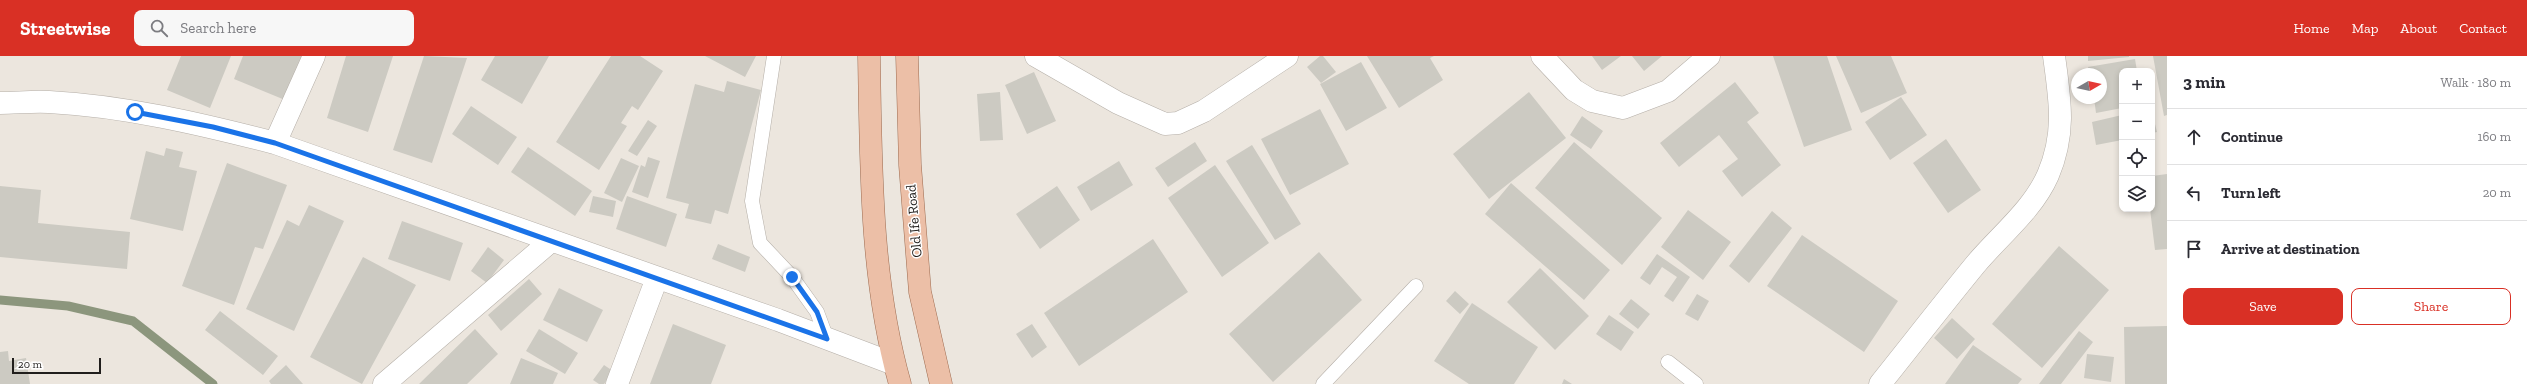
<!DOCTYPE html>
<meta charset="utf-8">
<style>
body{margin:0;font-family:"Zilla Slab",serif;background:#f7f7f7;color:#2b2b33}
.controls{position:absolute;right:12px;top:12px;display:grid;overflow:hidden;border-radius:8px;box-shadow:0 2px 6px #0003}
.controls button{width:36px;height:36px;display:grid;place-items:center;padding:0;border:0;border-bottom:1px solid #e1e1e2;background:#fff;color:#2b2b33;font:20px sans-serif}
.compass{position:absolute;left:2071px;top:12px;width:36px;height:36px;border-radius:50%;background:#fff;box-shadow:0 2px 6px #0003;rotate:81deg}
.scale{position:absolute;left:12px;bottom:10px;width:89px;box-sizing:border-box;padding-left:4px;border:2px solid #201e1c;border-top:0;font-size:11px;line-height:14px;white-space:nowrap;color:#201e1c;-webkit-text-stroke:3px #fff;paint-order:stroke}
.stop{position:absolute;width:12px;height:12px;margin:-9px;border:3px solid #1a73e8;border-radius:50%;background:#fff}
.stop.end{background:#1a73e8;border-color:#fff;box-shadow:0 1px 4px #0008}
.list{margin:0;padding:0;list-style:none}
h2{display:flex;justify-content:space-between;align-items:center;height:52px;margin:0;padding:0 16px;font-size:17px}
h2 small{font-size:13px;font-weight:400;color:#7c7c81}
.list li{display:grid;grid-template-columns:26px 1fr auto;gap:12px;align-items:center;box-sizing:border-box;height:56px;padding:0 16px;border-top:1px solid #e1e1e2}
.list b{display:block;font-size:15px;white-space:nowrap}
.list em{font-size:13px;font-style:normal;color:#7c7c81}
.actions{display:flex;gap:8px;padding:12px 16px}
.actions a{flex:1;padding:9px 0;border:1px solid #d93025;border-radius:8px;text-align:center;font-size:14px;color:#d93025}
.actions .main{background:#d93025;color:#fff}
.icon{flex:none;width:22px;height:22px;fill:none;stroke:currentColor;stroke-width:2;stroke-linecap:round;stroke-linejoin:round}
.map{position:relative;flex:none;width:2167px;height:328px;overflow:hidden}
header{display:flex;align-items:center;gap:24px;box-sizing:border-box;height:56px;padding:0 20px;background:#d93025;color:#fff}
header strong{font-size:19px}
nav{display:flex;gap:22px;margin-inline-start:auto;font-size:14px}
.search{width:280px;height:36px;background:#f7f7f7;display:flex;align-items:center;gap:10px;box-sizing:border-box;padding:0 14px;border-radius:8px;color:#7c7c81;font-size:15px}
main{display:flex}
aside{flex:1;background:#fff}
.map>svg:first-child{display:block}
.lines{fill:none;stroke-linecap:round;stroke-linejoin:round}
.stream{stroke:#8c967d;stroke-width:9}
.building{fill:#cccac2}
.service-casing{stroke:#b5afa8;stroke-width:15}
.minor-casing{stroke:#b5afa8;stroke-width:23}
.primary-casing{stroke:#9d6b50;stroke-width:23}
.service{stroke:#fff;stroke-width:14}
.minor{stroke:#fff;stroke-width:22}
.primary{stroke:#ecbfa7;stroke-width:22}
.route{stroke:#1a73e8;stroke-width:5}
.labels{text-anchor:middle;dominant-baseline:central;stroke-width:3;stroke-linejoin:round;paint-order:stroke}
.street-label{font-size:14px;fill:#201e1c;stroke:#fff}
</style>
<header>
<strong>Streetwise</strong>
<div class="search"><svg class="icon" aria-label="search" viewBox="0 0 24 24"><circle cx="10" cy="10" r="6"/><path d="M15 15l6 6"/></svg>Search here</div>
<nav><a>Home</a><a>Map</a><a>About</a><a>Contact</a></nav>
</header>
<main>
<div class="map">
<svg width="2167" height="328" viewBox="0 0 2167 328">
<rect width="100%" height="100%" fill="#ece6de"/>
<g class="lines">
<path class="stream" d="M0,244L68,250L133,265L213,328"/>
</g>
<path class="building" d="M181,0H231L210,52L167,34Z
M243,0H302L285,44L234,23Z
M346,0H393L368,76L327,62Z
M424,0L467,2L432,107L393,94Z
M495,0H549L522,48L481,24Z
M611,0H640L663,15L638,54L632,50L621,67L627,70L599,114L556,86Z
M705,0H756L745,21Z
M1320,0H1323L1336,16L1321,27L1307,11Z
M1367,0H1434L1430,2L1443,24L1399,52Z
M1592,0H1621L1602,14Z
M1632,0H1662L1644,15Z
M1773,0H1827L1852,74L1804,91Z
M1836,0H1891L1907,37L1861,57Z
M2088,0H2129V1L2088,5Z
M2153,0H2167V59L2164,60Z
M2135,3L2137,15H2122V52L2096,57L2094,42H2101V18H2090L2088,11Z
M1361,6L1387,52L1346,75L1320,28Z
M1034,16L1056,65L1027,78L1005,29Z
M727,25L761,34L728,158L715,154L711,168L685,162L689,148L666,142L695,28L724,36Z
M1735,26L1759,57L1747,66L1781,109L1742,141L1722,115L1738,103L1719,79L1679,111L1660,87Z
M1000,36L1003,84L980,85L977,38Z
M1529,36L1566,82L1489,143L1453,98Z
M1901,41L1927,79L1890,104L1865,66Z
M471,50L517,81L498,109L452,78Z
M1320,53L1349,108L1290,139L1261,83Z
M2152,56L2157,76L2152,77Z
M2122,59V84L2096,89L2092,66Z
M1582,60L1603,75L1591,93L1570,79Z
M648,64L657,70L637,100L628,95Z
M1946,83L1981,134L1948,157L1913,107Z
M1195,86L1207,105L1168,131L1155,112Z
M1574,86L1662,162L1622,209L1535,132Z
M1252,89L1301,168L1275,184L1226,105Z
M528,91L592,135L575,160L511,116Z
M166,92L183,96L179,111L197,115L183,175L130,163L146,95L164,100Z
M648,101L660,105L648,142L632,136L641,109L645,111Z
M621,102L639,110L622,146L604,137Z
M1119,105L1133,129L1091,155L1077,131Z
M227,107L287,129L263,193L255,191L234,249L182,230Z
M1215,109L1269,187L1222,221L1168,142Z
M2167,118V193L2155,194L2150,153H2152V120Z
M1511,127L1610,214L1584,244L1485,158Z
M0,130L41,134L38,167L130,176L127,213L0,201Z
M1057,130L1080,164L1040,193L1016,158Z
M593,140L616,145L613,161L589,156Z
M627,140L677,158L666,191L616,173Z
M309,149L344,165L294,275L246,253L287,164L299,170Z
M1688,154L1731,186L1703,224L1661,191Z
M1772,155L1792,172L1749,227L1729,210Z
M402,165L463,187L450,225L388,203Z
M1802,179L1898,245L1864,296L1767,230Z
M1153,183L1188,236L1079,310L1044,257Z
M718,188L750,201L745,216L712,203Z
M2059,190L2109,234L2042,312L1992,268Z
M488,191L504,204L487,227L471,215Z
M1319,196L1362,244L1273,326L1229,278Z
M1657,198L1690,221L1673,246L1664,240L1677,221L1662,211L1650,229L1640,222Z
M363,201L416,229L362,328L310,301Z
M1540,212L1589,260L1555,294L1507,246Z
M529,223L542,238L501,275L488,259Z
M559,232L603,254L587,286L543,264Z
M1455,235L1469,248L1460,258L1446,245Z
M1697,238L1709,245L1698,265L1685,258Z
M1631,243L1650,258L1638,273L1619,258Z
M1472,247L1538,291L1514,328H1469L1434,305Z
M220,255L278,300L263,319L205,274Z
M1609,259L1634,276L1621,295L1596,278Z
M1952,262L1975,283L1957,303L1934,282Z
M673,268L726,289L711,328H650Z
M1032,268L1047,291L1032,302L1016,278Z
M2167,270V328H2125L2124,271Z
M475,273L498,298L467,328H419Z
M539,273L578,297L565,318L526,295Z
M2079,275L2093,286L2061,328H2039Z
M1973,289L2022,323L2018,328H1945Z
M8,295L9,305L26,302L30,328H0V296Z
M2087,298L2114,301L2111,326L2084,322Z
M521,302L558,317L553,328H510Z
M286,309L303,328H271L269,325Z
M604,309L613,315L604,328H599L593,324Z
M1564,323L1572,328H1562Z"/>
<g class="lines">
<g class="service-casing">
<path id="service" d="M774,0L752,145L760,187L792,221L817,256L827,283
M1668,306L1696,328
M1323,328L1416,230"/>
</g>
<g class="minor-casing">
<path id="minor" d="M1036,0L1118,47L1165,68L1178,67L1204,55L1287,0
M1542,0L1574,34L1592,45L1623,52L1668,35L1709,0
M0,47C16,47 33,45 49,46C125,50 201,68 275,87L778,264L894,308
M275,87L314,0
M384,328L551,185
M617,328L657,222
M1880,328C1912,288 1943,248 1975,209C1999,180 2032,155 2048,119C2066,77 2060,44 2054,0"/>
</g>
<g class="primary-casing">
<path id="primary" d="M869,0C871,109 870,222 900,328
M907,0L910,109L920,236L941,328"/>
</g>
<use href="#service" class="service"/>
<use href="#minor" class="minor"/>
<use href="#primary" class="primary"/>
</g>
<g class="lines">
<path class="route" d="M135,56L213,71L275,87L827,283L817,256L792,221"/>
</g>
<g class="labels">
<g class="street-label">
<text transform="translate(914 165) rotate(-95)">Old Ife Road</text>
</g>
</g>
</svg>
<div class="controls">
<button>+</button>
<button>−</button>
<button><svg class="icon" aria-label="locate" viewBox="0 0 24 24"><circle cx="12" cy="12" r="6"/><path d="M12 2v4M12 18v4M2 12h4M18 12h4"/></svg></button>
<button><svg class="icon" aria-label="layers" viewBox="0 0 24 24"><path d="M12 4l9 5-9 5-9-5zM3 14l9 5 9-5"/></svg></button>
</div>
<svg class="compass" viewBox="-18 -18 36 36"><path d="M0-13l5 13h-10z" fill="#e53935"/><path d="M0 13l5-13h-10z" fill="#7c7c81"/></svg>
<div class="scale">20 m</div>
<div class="stop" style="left:135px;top:56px"></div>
<div class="stop end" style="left:792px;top:221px"></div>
</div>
<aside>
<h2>3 min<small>Walk · 180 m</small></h2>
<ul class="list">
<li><svg class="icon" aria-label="ahead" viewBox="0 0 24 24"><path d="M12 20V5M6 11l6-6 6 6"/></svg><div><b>Continue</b></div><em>160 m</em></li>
<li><svg class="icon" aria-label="left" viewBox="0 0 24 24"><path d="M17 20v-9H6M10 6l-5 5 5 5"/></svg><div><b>Turn left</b></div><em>20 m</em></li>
<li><svg class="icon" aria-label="arrive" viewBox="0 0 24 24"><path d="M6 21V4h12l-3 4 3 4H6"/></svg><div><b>Arrive at destination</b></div></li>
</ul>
<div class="actions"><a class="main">Save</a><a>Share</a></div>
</aside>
</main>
